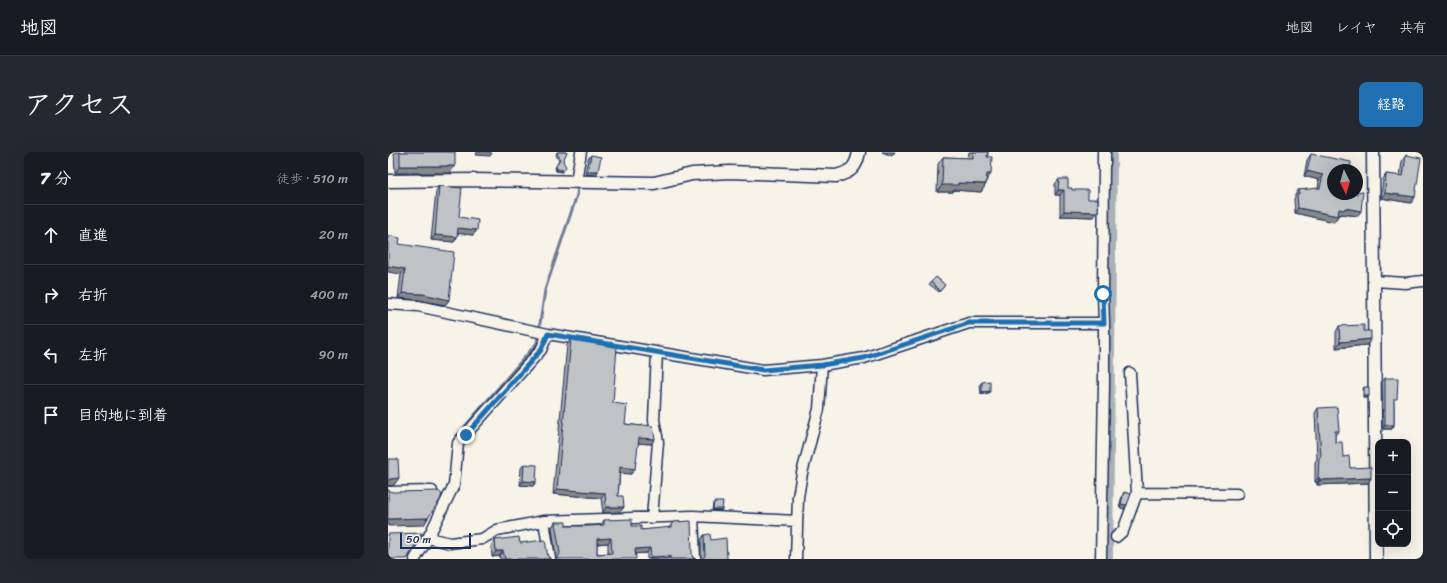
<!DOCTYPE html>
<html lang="ja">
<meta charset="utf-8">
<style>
body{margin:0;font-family:Sriracha,"Klee One",sans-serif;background:#242831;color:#f1f3f6}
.controls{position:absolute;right:12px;bottom:12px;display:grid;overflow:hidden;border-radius:8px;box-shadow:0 4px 16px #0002}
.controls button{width:36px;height:36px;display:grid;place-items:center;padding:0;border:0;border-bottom:1px solid #363941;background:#171b24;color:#f1f3f6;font:20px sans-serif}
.compass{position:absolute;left:939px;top:12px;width:36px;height:36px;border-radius:50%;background:#171b24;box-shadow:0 4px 16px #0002;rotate:175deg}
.scale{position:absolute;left:12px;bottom:10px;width:71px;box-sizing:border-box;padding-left:4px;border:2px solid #1b2f5e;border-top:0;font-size:11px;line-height:14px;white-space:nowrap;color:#1b2f5e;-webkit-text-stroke:3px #f7f3e8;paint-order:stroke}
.stop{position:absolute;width:12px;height:12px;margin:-9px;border:3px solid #1f6fb2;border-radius:50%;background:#fff}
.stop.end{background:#1f6fb2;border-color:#fff;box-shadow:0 1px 4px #0008}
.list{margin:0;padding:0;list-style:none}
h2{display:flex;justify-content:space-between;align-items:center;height:52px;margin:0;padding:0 16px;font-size:17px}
h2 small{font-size:13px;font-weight:400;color:#9ea1a6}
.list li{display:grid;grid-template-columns:26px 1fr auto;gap:12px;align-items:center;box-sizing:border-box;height:60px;padding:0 16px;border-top:1px solid #363941}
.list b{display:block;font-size:15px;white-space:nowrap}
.list em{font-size:13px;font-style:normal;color:#9ea1a6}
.icon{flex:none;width:22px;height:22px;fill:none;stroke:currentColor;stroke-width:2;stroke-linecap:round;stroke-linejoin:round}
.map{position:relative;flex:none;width:1035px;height:407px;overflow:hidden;border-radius:8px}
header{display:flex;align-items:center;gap:24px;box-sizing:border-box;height:56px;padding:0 20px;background:#171b24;border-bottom:1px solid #363941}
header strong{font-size:19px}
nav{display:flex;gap:22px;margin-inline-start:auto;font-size:14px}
.intro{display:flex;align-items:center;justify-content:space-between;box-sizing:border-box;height:96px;padding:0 24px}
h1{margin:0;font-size:28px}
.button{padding:10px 18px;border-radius:8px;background:#1f6fb2;color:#fff;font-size:14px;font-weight:700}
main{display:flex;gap:24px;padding:0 24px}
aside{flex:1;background:#171b24;border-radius:8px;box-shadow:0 4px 16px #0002}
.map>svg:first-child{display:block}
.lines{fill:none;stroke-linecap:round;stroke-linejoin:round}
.stream{stroke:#727c95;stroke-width:3}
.canal{stroke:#acb0b9;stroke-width:10}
.minor-casing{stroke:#1b2f5e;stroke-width:13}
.tertiary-casing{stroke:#1b2f5e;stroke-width:15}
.minor{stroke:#f7f3e8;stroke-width:10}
.tertiary{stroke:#f7f3e8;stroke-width:12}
.wall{fill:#a5a8a9;stroke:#1b2f5e;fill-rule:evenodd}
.shaded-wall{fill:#86888a;stroke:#1b2f5e}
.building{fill:#c0c3c5;stroke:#1b2f5e;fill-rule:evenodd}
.route{stroke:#1f6fb2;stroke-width:5}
</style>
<header>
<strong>地図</strong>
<nav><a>地図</a><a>レイヤ</a><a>共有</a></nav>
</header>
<div class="intro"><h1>アクセス</h1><a class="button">経路</a></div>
<main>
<aside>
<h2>7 分<small>徒歩 · 510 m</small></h2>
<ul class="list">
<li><svg class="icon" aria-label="ahead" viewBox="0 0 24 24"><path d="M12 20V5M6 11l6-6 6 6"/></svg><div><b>直進</b></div><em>20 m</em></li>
<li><svg class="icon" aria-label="right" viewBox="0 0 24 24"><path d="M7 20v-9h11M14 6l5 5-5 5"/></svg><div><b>右折</b></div><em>400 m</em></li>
<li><svg class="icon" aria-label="left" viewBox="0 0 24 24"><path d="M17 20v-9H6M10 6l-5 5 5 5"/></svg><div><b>左折</b></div><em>90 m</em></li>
<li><svg class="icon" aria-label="arrive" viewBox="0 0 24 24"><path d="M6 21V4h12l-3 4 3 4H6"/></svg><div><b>目的地に到着</b></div></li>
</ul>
</aside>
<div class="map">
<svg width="1035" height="407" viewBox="0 0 1035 407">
<rect width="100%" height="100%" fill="#f7f3e8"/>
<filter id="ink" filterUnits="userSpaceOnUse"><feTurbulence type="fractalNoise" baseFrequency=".025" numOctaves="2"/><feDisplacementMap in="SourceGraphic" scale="8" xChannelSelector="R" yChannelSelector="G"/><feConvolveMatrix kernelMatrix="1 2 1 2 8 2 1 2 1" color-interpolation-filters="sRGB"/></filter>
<g filter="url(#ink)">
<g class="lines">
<path class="stream" d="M66,291L67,286L149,191L157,138L189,43L190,33
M29,394L37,380"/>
<path class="canal" d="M720,407L724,0"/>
<g class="minor-casing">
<path id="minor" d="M188,29L193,0
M987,129L1017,131L1035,129
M0,152L30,154L160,182L375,218L434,213L476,206L581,171H716
M0,340L44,339
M749,341L849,342
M305,364L409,369
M264,366L270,290L266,268L269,200
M156,369L162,407
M728,385L735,379L749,341L742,221
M40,386L62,391L94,387L109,378L156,369L305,364L307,407
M27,407L40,386L66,333L70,291L153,198L160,182
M408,407L410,345L414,321L431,257L434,213
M713,407L716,232V171L715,142L716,11"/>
</g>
<g class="tertiary-casing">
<path id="tertiary" d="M716,0V11
M985,0L988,407
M0,29L84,28L266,31L304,22L342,20L448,24C463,20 468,16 471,0"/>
</g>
<use href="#minor" class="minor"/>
<use href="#tertiary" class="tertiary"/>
</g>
<path class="wall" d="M6,0H67L62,21H7Z
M169,0H178L175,9L174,20L168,19L167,16L171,9L168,3Z
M581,0H600L598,32L593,40L566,38L565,40H549L550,12L555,5L580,6Z
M923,2L945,18L970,64L954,62L953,63H950V64L946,70L907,61L906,47L907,45V43L910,38L930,37L931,28L916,24L919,8Z
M203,3L210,19L208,23L197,22L200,7Z
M1018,3L1027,45L1023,51L993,46L995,27L998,22L1012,24L1014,9Z
M671,27L680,36L684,38L700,47L706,65L672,64V43H667V32Z
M51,34L71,65L89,78L85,83L70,81L69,85L66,90L43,88L48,39Z
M11,92L61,148L57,153L31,148L10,146L13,122Z
M548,125L557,133L551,140L541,132Z
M951,174L976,179L979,193L948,196V180Z
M183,187L225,251L237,272L253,274L254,273L263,292L250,291L243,322L232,321L230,344L236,355L232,360L215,361L213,346L165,342L179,193Z
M997,226L1006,250V273L1004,277H995L994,230Z
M594,230L601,241L593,242L592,232Z
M976,235L981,244L979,246H975V237Z
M930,256L951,279L947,283V290L955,305L962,316L983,326L980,331L929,333V331L927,330V310L929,307L927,261Z
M136,312L148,330L145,334L132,333L133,316Z
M736,340V357L731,355L734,344Z
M326,350L334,357L333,359L324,358L325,352Z
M216,368L244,374L253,378L281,376L285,370L304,402L305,406L308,407H259V401L168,407L164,375L167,370L178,374H201L213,373ZM220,391V401L209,402V392Z
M316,383L323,388L339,407H313V388Z
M107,388L132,391L164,407H112V404L104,405L103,394Z"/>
<path class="shaded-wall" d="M89,0H99L104,1L102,4L87,3Z
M494,0H507L504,4Z
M12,14H67L62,21H7Z
M169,17L175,18L174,20L168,19Z
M200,19H210L208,23L197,22Z
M919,19L935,23L931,28L916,24Z
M599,22H603L598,29Z
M570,31L598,32L593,40L566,38L565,40H549L554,33Z
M670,38H676L672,43H667Z
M997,41L1027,45L1023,51L993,46Z
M910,56L950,64L946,70L907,61Z
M957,56L973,59L970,64L954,62L953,63L948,62L951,57Z
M676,59L710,60L706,65L672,64Z
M70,76L89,78L85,83L66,81Z
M47,83L69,85L66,90L43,88Z
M0,114L17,117L13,122L0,120Z
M14,141L35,142L61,148L57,153L31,148L10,146Z
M983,187L979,193L948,196L952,190Z
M602,239L601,241L593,242L594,240Z
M976,244H981L979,246H975Z
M997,273H1006L1004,277H995Z
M251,286L267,287L263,292L247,291Z
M232,315L247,317L243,322L229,321Z
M11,326L6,333L0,334V329L2,327Z
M930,326H932L929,331L927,330Z
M983,326L980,331L929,333L932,328Z
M135,329L148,330L145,334L132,333Z
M169,337L217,341L213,346L165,342Z
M733,352L739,353L736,357L731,355Z
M218,355H236L232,360L215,361Z
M325,357H334L333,359L324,358Z
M40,366L36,373L0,374V367Z
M223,386L220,391L206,392L209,387Z
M262,396L259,401L244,402L247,397Z
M108,399H115L112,404L104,405Z
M282,404L279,407H261L263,405Z"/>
<path class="building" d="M12,0H67V14H12Z
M170,0H179L175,9L178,15L175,18L169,17L168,14L172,7L169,1Z
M585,0H600L599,5H604L603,22H599L598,32L570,31V33H554L555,5L585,6Z
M923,2L963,10L962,18H945V42H969V39L975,40L973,59L957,56L956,58L951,57L950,64L910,56L909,42H911L910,38L932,36L935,23L919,19Z
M203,3L213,5L210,19H200Z
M1018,3L1033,6L1027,45L997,41L998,22L1015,24Z
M671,27H680V36H684V38H700V47H710V60L676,59V38H670Z
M51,34L74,36L71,65L90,68L89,78L70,76L69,85L47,83Z
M0,83L12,86L11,92L66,100L61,148L35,142L14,141L17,117L0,114Z
M548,125L557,133L552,139L543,130Z
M976,173V179H983V187L952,190L951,174Z
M183,187L229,194L225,251L239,253L237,272L254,274V273L265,274L267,287L251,286L247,317L232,315L230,344H235L236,355H218L217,341L169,337Z
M997,226H1010L1009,247H1006V273H997Z
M602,229V239L594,240V230Z
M976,235H981V244H976Z
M949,255L951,279H947V290H954L955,305L961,304L962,316L983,315V326L932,328V326H930L931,306L933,305L930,256Z
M0,307H10L11,326L2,327L0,329Z
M136,312L149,313L148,330L135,329Z
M0,337L1,339L5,340L50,339L54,342L52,348L40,366L0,367Z
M736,340L743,342L739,353L733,352Z
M326,350H335L334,357H325Z
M244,367V374H253V378L284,375L285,370L303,369L304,402L305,406L308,407H282V404L263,405L262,396L247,397L248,407H169L170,406L172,401L167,370H178V374H201L216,373V368ZM223,386L224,401L209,402V387Z
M34,381L19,407H0V382Z
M322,382L323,388L338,386L339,407H314L317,404L316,383Z
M131,385L132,391L157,388L160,405L164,407H117L115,399H108L107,388Z"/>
</g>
<g class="lines" filter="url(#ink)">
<path class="route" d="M78,283L153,198L160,182L375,218L434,213L476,206L581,171H716L715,142"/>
</g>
</svg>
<div class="controls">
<button>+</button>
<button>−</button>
<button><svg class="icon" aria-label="locate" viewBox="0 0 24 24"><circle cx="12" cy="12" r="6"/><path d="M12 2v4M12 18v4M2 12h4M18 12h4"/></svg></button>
</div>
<svg class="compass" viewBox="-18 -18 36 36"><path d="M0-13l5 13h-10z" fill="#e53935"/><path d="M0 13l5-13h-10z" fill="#9ea1a6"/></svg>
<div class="scale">50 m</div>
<div class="stop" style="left:715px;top:142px"></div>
<div class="stop end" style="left:78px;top:283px"></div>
</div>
</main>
